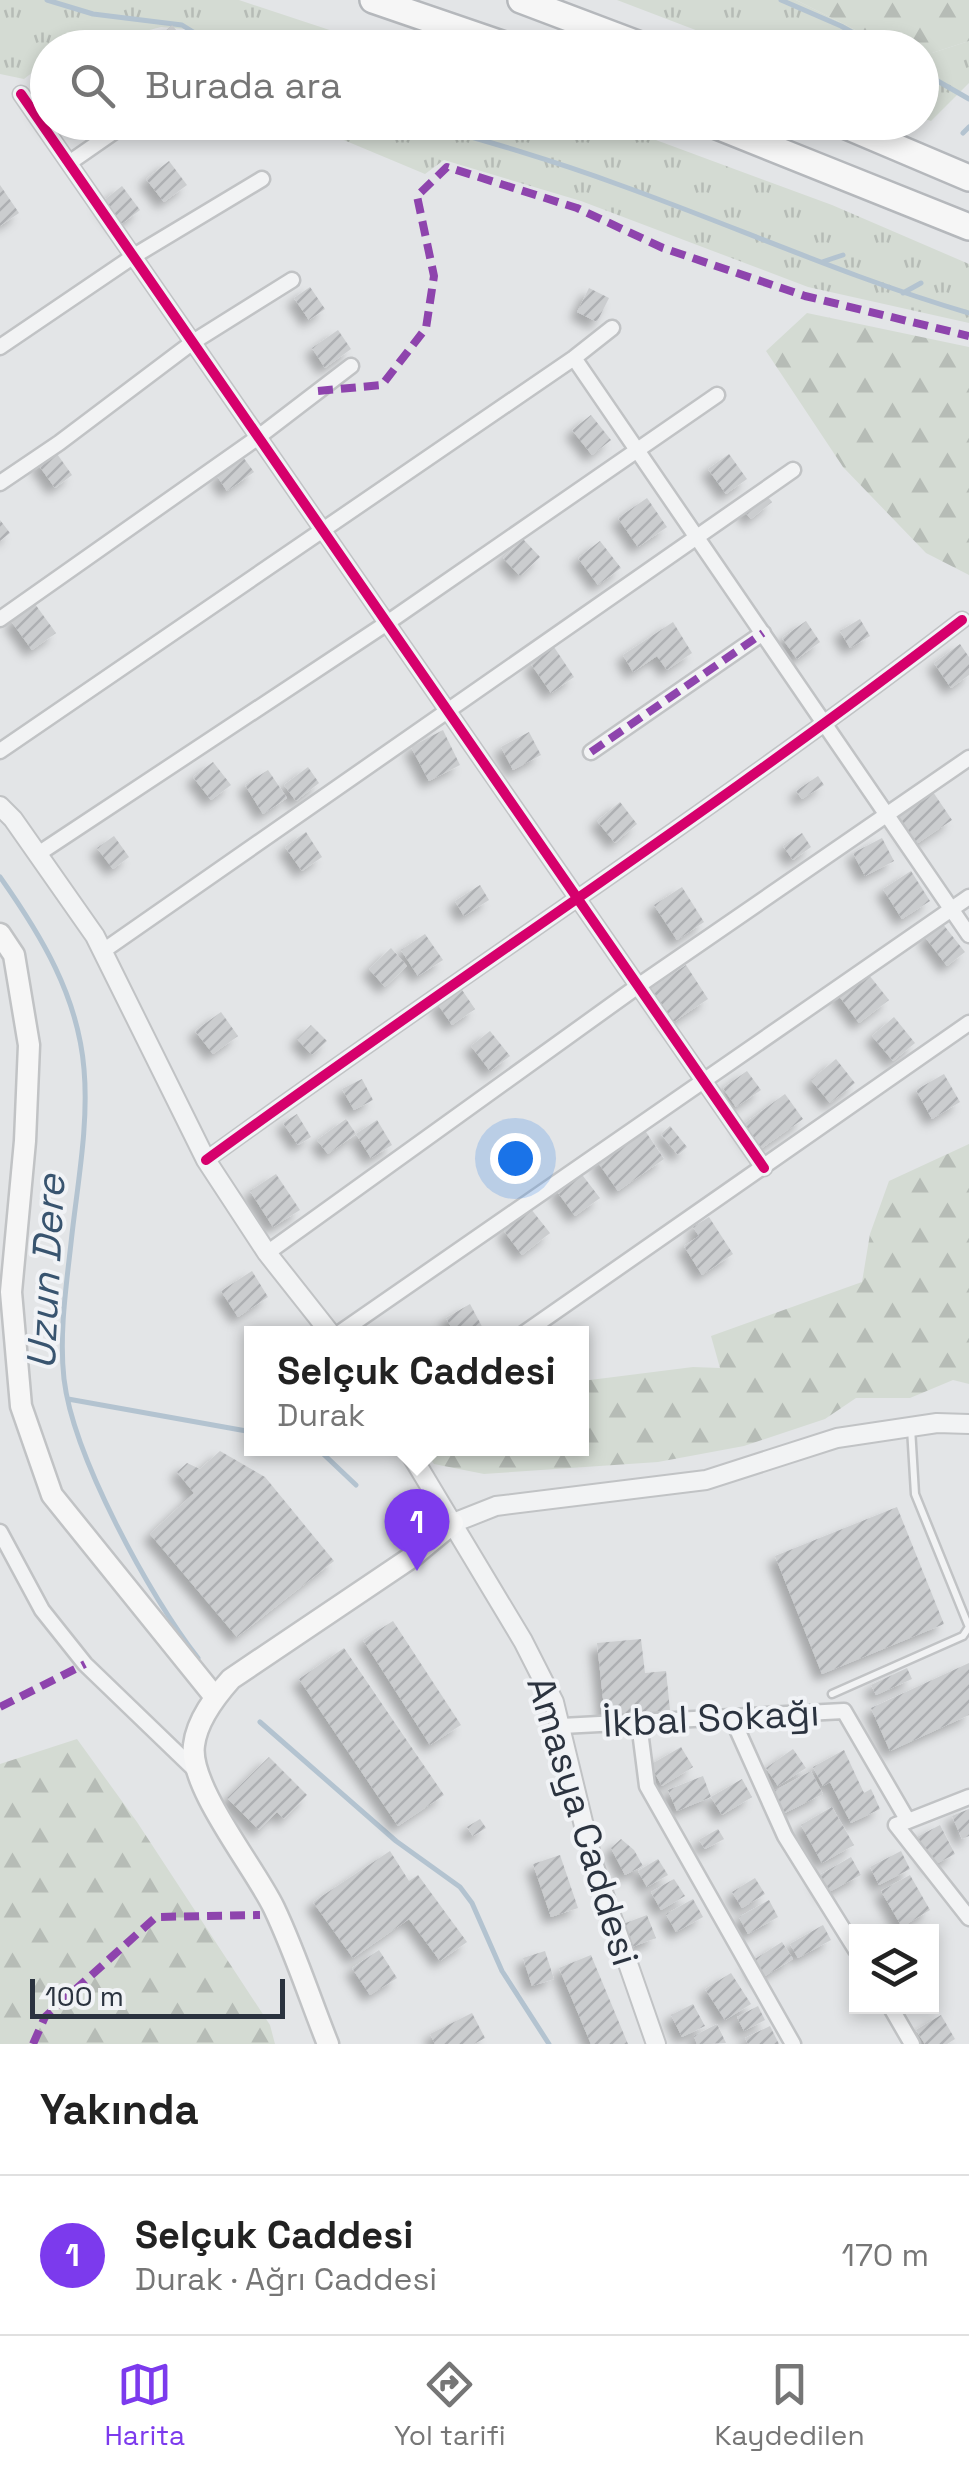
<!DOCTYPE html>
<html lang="tr">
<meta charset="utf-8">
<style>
body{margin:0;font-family:"Space Grotesk",sans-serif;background:#f6f6f6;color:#222}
.controls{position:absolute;right:30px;bottom:30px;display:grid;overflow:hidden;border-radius:0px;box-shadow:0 5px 15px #0003}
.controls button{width:90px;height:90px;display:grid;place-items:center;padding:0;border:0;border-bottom:2px solid #e0e0e0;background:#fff;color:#222;font:50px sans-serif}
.scale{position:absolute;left:30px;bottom:25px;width:255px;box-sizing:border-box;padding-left:10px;border:5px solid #2b333f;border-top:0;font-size:28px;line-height:35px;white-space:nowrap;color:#2b333f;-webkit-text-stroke:8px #f1f3f6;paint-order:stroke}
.you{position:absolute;left:515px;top:1158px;width:35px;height:35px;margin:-25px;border:8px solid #fff;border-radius:50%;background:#1a73e8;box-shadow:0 0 0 15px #1a73e833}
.badge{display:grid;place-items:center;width:65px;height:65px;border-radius:50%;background:#7c3aed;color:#fff;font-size:32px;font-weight:700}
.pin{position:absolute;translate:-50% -82px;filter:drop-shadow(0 2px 5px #0008)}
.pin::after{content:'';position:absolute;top:52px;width:35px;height:30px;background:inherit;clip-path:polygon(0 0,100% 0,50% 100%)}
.popup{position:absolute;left:244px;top:1326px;width:345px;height:130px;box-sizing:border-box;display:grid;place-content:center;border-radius:0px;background:#fff;filter:drop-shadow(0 2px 8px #0005);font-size:32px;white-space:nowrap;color:#767676}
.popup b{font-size:38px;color:#222}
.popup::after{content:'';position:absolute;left:50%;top:100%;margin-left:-20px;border:20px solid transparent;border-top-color:#fff}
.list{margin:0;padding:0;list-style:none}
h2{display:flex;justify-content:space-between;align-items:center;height:130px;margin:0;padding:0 40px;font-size:42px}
h2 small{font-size:32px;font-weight:400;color:#767676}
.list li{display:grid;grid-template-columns:65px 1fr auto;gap:30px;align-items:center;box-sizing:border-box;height:160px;padding:0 40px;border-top:2px solid #e0e0e0}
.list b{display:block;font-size:38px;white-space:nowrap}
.list p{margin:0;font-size:32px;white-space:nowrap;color:#767676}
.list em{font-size:32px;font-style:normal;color:#767676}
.icon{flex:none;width:55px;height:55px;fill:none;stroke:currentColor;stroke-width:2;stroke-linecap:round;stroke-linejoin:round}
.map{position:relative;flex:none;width:969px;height:2044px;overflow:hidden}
.search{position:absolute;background:#fff;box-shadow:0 5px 15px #0003;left:30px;right:30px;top:30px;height:110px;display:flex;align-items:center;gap:25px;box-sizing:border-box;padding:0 35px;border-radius:55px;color:#767676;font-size:38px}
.sheet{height:290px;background:#fff}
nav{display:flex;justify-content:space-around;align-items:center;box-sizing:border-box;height:140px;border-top:2px solid #e0e0e0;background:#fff;font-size:28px;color:#767676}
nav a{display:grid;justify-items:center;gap:5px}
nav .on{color:#7c3aed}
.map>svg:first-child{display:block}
.grass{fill:url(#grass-tufts)}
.forest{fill:url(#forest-firs)}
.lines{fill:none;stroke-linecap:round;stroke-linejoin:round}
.stream{stroke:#b3c3d0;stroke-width:5}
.building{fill:url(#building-hatch);filter:url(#shadow)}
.service-casing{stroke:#c1c3c5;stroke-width:11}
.minor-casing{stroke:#c1c3c5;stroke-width:19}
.tertiary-casing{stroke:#c1c3c5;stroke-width:22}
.secondary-casing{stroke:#c1c3c5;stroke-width:25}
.motorway-casing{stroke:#b5b8bc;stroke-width:30}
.service{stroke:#f2f3f4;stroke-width:6}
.minor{stroke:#f2f3f4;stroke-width:14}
.tertiary{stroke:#f2f3f4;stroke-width:18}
.secondary{stroke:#f6f6f6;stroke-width:20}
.motorway{stroke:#f6f6f6;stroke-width:25}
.quiet{stroke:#8e44ad;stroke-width:8;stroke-dasharray:15 8;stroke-linecap:butt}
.cycleway-casing{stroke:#f1f3f6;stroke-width:16}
.cycleway{stroke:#d6006c;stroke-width:10}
.labels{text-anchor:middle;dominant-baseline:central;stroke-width:8;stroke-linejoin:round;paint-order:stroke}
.street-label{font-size:38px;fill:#2b333f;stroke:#f1f3f6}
.water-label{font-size:40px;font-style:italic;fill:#38546f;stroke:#f1f3f6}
</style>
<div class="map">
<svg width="969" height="2044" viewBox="0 0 969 2044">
<defs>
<pattern id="grass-tufts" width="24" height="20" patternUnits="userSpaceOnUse" patternTransform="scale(2.5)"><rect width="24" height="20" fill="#d4dbd3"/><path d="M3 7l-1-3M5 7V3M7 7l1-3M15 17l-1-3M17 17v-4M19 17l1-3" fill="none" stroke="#b6bcb6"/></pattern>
<pattern id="forest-firs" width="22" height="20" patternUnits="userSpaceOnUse" patternTransform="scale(2.5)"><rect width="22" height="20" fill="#d4dbd3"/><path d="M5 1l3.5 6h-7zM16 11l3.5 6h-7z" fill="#b6bcb6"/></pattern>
<pattern id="building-hatch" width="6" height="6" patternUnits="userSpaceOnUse" patternTransform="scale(2.5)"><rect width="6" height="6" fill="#cbcdcf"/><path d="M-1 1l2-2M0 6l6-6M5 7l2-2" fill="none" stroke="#aeb0b3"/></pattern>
<filter id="shadow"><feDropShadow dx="-7" dy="7" stdDeviation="5" flood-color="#0004"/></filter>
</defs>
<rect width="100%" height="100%" fill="#e3e5e7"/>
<path class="grass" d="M0,0H239L381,47H213L185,29L161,27L84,47L48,48L47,61L24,79L0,74Z
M617,0H796L889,47H740Z
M969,41V83L931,121L922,118V53H932Z
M303,123H610L832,205L969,264V323L808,287L581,201L444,160L425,174Z"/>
<path class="forest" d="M796,0H969V41L932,53H922V48L889,47Z
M807,313L969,347V575L926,553L843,467L766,351Z
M969,1144V1384L953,1380L910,1398H856L825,1419L744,1446L658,1462L484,1474L434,1464L423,1449L582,1448V1381L693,1367L720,1368L711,1336L862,1282L870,1234L889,1181Z
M77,1739L137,1822L270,2025L275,2044H0V1764Z"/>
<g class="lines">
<path class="stream" d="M47,0L93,14L182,25L219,48
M781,0L841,26L880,48
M922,72L969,99
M419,122C486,141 552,160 617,184C735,226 849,278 969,313
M963,133L969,127
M822,262L843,255
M903,293L921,283
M0,877C41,935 78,996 84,1069C89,1126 77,1186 71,1243C66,1288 59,1335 64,1379C73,1456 150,1597 198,1658
M68,1399L252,1432
M317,1448L356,1485
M260,1722L396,1841L460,1887L472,1903L502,1971L549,2044"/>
</g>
<path class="building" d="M172,25L191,48H146Z
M169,161L187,185L164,202L146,179Z
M0,185L19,213L0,226Z
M122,186L140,210L120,225L102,202Z
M310,287L325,309L309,320L294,298Z
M589,288L609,298L597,322L577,312Z
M338,330L351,349L325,368L312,348Z
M591,415L611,440L592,455L572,430Z
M55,451L72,475L55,488L37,463Z
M729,454L747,479L726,494L708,469Z
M243,457L254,472L227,491L217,476Z
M763,491L772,502L751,519L742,509Z
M647,498L667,527L638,547L618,518Z
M0,520L10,533L0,541Z
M523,539L540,557L520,576L503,558Z
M600,541L621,568L598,585L578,558Z
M35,604L56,633L32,650L11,621Z
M860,619L870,636L850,648L840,631Z
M806,621L820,642L797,659L782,638Z
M673,622L692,653L667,670L657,656L633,672L623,655Z
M960,644L969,657V675L951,688L934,663Z
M554,647L574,677L551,693L531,664Z
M443,730L460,765L429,781L411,747Z
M529,732L541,755L513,770L501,747Z
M213,762L231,785L211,800L193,777Z
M308,767L319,783L296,801L284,785Z
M268,770L287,798L263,814L245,785Z
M818,776L824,785L802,799L796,791Z
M933,792L952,820L915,845L896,817Z
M620,802L637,824L615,843L597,821Z
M306,832L322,857L302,871L285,847Z
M802,833L811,847L793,860L783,846Z
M114,836L129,857L113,869L97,848Z
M882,838L894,861L865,876L853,853Z
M911,871L930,901L902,919L883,889Z
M480,885L489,900L464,916L455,901Z
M682,887L704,922L677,940L654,905Z
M942,923L965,952L947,966L925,937Z
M425,934L443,960L418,976L401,950Z
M391,948L407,966L385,987L369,969Z
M686,965L708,999L672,1023L650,989Z
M865,970L889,1000L859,1023L836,992Z
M460,987L475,1009L452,1025L437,1003Z
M221,1012L238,1036L213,1054L195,1031Z
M894,1017L915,1043L893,1061L872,1036Z
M311,1025L327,1041L312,1055L297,1039Z
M490,1031L510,1056L490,1071L471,1046Z
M836,1059L855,1083L830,1103L811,1080Z
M747,1071L761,1090L736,1107L723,1088Z
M944,1074L960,1102L932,1119L916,1090Z
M362,1079L373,1100L354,1110L342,1089Z
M785,1094L803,1119L758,1151L741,1126Z
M297,1114L311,1137L298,1145L283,1123Z
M346,1119L356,1134L328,1154L317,1140Z
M377,1120L392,1145L371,1158L356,1134Z
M670,1126L687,1147L678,1155L661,1134Z
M644,1129L664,1159L618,1191L597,1161Z
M580,1172L600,1198L575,1216L556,1190Z
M276,1174L300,1210L273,1227L250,1191Z
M531,1209L550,1233L522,1255L504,1231Z
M709,1217L733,1254L702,1275L684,1246L699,1236L693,1227Z
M252,1271L268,1297L238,1317L221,1291Z
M470,1304L486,1334H455L446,1318Z
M220,1451L265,1477L334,1561L237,1637L150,1534L194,1493L177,1472L187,1463L200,1469Z
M897,1507L944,1624L822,1674L775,1556Z
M393,1621L461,1725L430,1745L363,1640Z
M641,1639L645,1673L666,1671L670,1710L605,1717L597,1643Z
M344,1648L444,1795L398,1826L299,1679Z
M969,1663V1715L890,1751L871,1708Z
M907,1668L912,1679L876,1695L871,1685Z
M681,1747L693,1767L662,1786L650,1765Z
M793,1749L806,1768L778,1786L766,1768Z
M844,1750L864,1793L871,1789L880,1809L851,1823L830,1782L823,1786L813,1767Z
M269,1757L307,1795L284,1819L277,1812L259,1830L227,1798Z
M811,1771L823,1794L785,1813L774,1791Z
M703,1776L711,1797L742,1779L752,1797L722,1815L711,1797L677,1811L668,1790Z
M832,1807L854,1845L822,1863L801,1825Z
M969,1809V1836L962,1839L952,1816Z
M480,1819L486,1828L473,1836L467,1827Z
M940,1825L955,1854L932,1866L917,1837Z
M718,1829L724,1839L705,1849L699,1840Z
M621,1839L634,1850L643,1866L625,1875L611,1848Z
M390,1851L409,1881L418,1875L467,1942L440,1961L409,1919L353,1958L313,1902Z
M901,1851L910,1869L879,1885L870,1867Z
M560,1855L578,1908L551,1917L533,1864Z
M851,1857L861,1875L827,1893L818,1876Z
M658,1859L668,1875L647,1887L638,1871Z
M910,1875L930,1910L902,1927L881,1891Z
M755,1878L765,1894L742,1908L732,1892Z
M674,1879L685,1896L661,1910L651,1892Z
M693,1899L703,1917L676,1932L666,1914Z
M769,1900L778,1917L748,1934L739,1917Z
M647,1915L656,1938L632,1947L623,1924Z
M823,1925L831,1940L798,1958L790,1944Z
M782,1942L793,1959L760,1979L750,1962Z
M379,1950L397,1978L370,1995L352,1968Z
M545,1951L554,1979L532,1986L523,1958Z
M591,1955L628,2044H591L559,1968Z
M731,1973L751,2004L725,2020L705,1989Z
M693,2004L705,2026L682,2037L671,2015Z
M758,2006L765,2020L744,2031L737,2017Z
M472,2013L485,2038L474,2044H435L430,2034Z
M941,2015L955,2039L947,2044H925L916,2030Z
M717,2024L726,2043L697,2044L694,2036Z
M770,2026L779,2044H748L745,2038Z"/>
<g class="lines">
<g class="service-casing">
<path id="service" d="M832,1694L963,1636L969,1627L915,1494L911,1428"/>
</g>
<g class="minor-casing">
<path id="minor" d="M21,94L764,1168
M69,163L128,122
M0,347L134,256L262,179
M574,358L969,935
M0,483L59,443L193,342L292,280
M0,619L257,438L351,366
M0,751L574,358L612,328
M591,752L763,633
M38,854L387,623L717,395
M103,951L793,470
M206,1160C457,977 717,809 962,620
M267,1253L638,986L969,758
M338,1334L969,897
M523,1334L969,1023
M0,1532L42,1610L85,1664L196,1771
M732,1718L785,1836L856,1950
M639,1723L647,1786L793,2044
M562,1726L844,1711L908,1821L896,1825L969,1918
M908,1821L969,1797
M890,2006L912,2044"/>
</g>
<g class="tertiary-casing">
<path id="tertiary" d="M0,806L13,819L95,936L206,1160L267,1253L331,1334
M407,1448L523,1641L554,1702L593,1863L656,2044
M453,1523L496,1506L706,1480L837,1438L937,1423L969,1424"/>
</g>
<g class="secondary-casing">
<path id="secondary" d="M0,934L14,955L29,1045L25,1141L11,1292L21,1406L52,1495L215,1697
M328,2044C310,1999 295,1952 274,1908C255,1868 188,1786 194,1745C197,1720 215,1697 231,1679L412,1557L453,1523"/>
</g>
<g class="motorway-casing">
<path id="motorway" d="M373,0L513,48
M521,0L648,48
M707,122L969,227
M837,122L969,178"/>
</g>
<use href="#service" class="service"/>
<use href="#minor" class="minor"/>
<use href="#tertiary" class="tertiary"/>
<use href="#secondary" class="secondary"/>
<use href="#motorway" class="motorway"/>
<path class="quiet" d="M318,391L382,385L426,328L434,276L417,196L447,167L577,208L663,248L805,296L969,336
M591,752L763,633
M0,1707L85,1664
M33,2044L45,2017L156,1917L260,1915"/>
<g class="cycleway-casing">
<path id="cycleway" d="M21,94L764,1168
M206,1160C457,977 717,809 962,620"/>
</g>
<use href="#cycleway" class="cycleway"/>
</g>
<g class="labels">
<g class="street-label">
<text transform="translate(711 1718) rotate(-3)">İkbal Sokağı</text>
<text transform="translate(583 1821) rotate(73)">Amasya Caddesi</text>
</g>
<g class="water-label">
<text transform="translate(46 1272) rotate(-87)">Uzun Dere</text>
</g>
</g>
</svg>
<div class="controls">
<button><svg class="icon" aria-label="layers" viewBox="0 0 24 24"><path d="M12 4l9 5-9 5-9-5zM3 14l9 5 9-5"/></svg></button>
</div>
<div class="scale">100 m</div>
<div class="you"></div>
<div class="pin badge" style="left:417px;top:1571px">1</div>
<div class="popup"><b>Selçuk Caddesi</b>Durak</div>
<div class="search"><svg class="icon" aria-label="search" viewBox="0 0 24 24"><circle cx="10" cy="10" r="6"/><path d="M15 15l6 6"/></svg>Burada ara</div>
</div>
<section class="sheet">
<h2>Yakında<small></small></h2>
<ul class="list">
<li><span class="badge">1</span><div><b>Selçuk Caddesi</b><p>Durak · Ağrı Caddesi</p></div><em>170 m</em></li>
</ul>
</section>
<nav>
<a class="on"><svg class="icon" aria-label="map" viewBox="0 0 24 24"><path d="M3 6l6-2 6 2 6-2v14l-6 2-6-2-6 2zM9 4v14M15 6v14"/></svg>Harita</a>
<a><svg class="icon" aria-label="directions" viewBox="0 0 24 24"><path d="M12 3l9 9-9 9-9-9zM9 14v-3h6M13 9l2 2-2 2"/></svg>Yol tarifi</a>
<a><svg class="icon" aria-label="saved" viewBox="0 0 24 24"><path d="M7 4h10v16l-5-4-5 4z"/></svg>Kaydedilen</a>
</nav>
